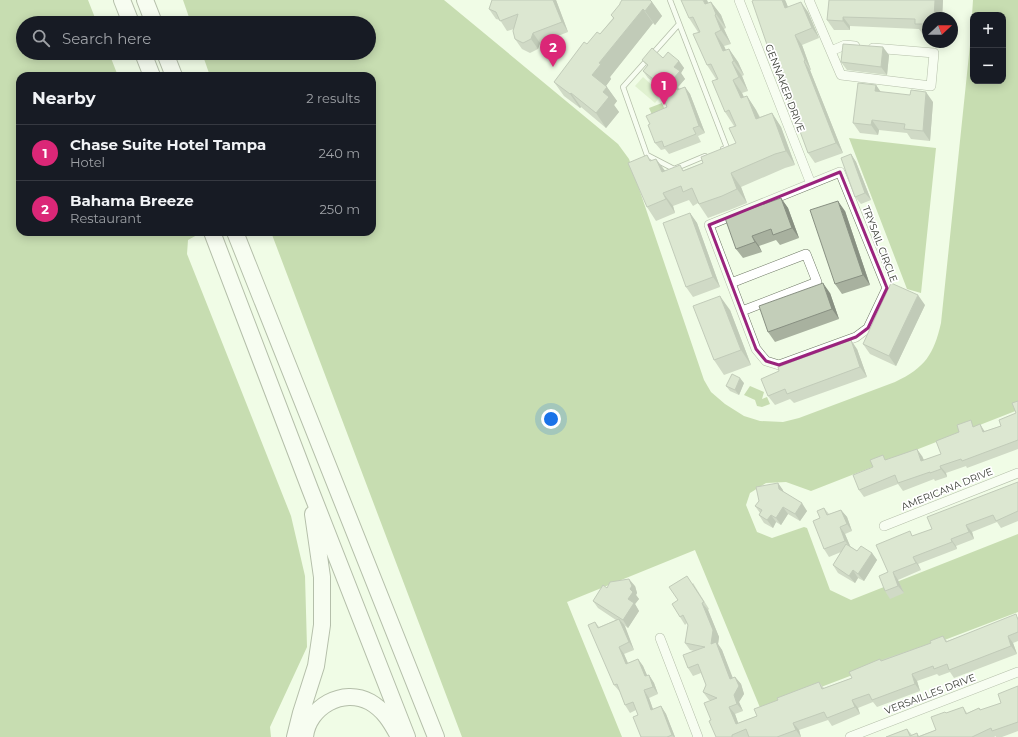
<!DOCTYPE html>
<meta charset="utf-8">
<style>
body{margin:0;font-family:Montserrat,sans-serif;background:#20242c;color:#f1f3f6}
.controls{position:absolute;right:12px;top:12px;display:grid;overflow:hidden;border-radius:8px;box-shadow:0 2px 10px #0003}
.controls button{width:36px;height:36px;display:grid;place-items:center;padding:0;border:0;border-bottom:1px solid #363941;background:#171b24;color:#f1f3f6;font:20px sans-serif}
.compass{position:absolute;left:922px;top:12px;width:36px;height:36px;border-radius:50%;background:#171b24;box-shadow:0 2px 10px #0003;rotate:68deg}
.you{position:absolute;left:551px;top:419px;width:14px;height:14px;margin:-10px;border:3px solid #fff;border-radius:50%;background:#1a73e8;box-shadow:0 0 0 6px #1a73e833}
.badge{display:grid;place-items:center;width:26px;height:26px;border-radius:50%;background:#db2777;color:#fff;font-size:13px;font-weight:700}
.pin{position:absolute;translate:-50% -33px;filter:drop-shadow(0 1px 2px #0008)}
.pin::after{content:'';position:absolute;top:21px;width:14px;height:12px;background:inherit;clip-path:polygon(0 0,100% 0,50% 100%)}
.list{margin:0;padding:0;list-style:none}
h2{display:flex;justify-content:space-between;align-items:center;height:52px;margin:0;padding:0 16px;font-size:17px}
h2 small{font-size:13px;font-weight:400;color:#9ea1a6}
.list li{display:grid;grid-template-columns:26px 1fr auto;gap:12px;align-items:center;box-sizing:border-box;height:56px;padding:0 16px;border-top:1px solid #363941}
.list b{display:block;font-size:15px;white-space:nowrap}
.list p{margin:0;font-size:13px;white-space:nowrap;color:#9ea1a6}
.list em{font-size:13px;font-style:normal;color:#9ea1a6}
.icon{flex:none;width:22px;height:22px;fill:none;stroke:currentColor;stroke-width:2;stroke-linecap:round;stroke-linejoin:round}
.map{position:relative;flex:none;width:1018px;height:737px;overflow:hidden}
.search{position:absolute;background:#171b24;box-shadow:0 2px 10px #0003;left:16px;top:16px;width:360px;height:44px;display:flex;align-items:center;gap:10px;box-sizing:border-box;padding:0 14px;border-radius:22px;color:#9ea1a6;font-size:15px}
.panel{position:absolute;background:#171b24;box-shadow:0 2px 10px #0003;left:16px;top:72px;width:360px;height:164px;border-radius:12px}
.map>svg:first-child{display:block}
.green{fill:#cce4b6}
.water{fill:#96b871;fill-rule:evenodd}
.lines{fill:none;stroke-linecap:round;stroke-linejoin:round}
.lane-casing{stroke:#6c7662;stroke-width:6}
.street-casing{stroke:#6c7662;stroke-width:10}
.highway-casing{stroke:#6c7662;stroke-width:18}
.lane{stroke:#fff;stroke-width:4.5}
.street{stroke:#fff;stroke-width:9}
.highway{stroke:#fff;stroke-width:16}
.wall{fill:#a8b19f}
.shaded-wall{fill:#889082}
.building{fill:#c3ceb9;stroke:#889082}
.marked{fill:none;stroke:#9a237d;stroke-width:3;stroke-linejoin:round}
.labels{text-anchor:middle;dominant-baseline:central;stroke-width:3.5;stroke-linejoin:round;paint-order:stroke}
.street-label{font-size:10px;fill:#393d35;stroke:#fff}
</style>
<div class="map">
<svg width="1018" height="737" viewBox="0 0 1018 737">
<rect width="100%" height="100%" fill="#f0fce6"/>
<path class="green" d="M643,77L662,94L655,103L635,86Z"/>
<path class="water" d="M0,0H88L97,23H23V53H109L118,76H20V232H208L197,235L188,240L187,254L291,516L305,576L307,647L270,727L271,737H0Z
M183,0H444L618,144L629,159L704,380L711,392L725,404L744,416L760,421L783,422L799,418L895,382C925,368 934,354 941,323L970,45L973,0H1018V410L811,491L786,482L766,483L750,493L746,505L757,532L772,538L804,527L807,528L830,590L851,600L1018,534V612L761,710L695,550L567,602L622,737H462L271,232H372V76H210L202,53H369V23H191ZM973,15H1003V81H973Z
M662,103L665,110L653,117L649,108Z
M849,138L936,148L921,293L907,289Z
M750,386L764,392L762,399L767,397L770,404L762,407L757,406L755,400L744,395Z"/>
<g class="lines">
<g class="lane-casing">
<path id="lane" d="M670,0L727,148L723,149
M679,24L623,87L647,155L674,169L705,156"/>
</g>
<g class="street-casing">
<path id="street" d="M739,0L811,184
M809,0L841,75L931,86L934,53L873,48
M831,51L845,45L855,46
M840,172L887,288L868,328L856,337L779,365L766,361L756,349L709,225Z
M731,283L806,254L817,282L742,311
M884,526L1018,473
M660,638L698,737
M850,737L1018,672"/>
</g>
<g class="highway-casing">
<path id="highway" d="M122,0L131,23
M145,0L154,23
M143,53L152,76
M165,53L174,76
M212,232L310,489L407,737
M235,232L436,737
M295,737L301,713L316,666L322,625V577L313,514
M305,737C308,707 343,687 370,702C384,710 391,722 398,735"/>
</g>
<use href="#lane" class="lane"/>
<use href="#street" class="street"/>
<use href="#highway" class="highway"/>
</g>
<path class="wall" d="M492,0H556L568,32L540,43L538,49L530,53L522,49L515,39L514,29L507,31L500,20L496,19L489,9Z
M707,0L708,3L711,2L721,15L726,28L724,29L731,44L724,46L726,50L729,49L738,62L744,75L742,76L748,91L742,93L744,97L747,96L756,110L760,117L772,113L781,127L795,165L785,168L741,187L747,203L732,209L708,218L698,203L693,206L689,200L673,206L675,213L656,221L647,207V155L651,161L656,159L665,171L684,170L703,163L736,143V126H734L725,112L716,79L707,65L698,32L689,18Z
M754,0H785L788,7L808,12L819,38L802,45L811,70H810L843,153L815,163L808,153L782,74L781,75L774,65Z
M829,0H943L942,18H928V34L922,33L919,29L850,26V30H834L827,20Z
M652,2L662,16L655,25L653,23L610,77L611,79L606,86L617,101L614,105L619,112L606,128L581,107L580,108L564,96L554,82L587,44L600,34L613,18L611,15Z
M889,55L887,75L847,70L841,62Z
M663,58L679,61L684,68L681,73L685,79L678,87L679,89L685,87L690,94L705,133L698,136L701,142L669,154L665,149L661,150L655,143L650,124L667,107L659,87L648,78L643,71L647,66L642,60Z
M876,85L880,92L933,102L930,141L911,139L907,133L879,130L878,135L860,133L853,123Z
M851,154L856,162L871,200L861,204L855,197Z
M781,198L788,208L799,238L780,245L776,240L759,246L762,252L743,258L736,249Z
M845,211L870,285L842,294L835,284Z
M690,213L697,223L720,287L693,297L686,287Z
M830,293L839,319L775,342L768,332Z
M925,305L896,366L870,354L863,344Z
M730,310L751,365L724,375L714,360Z
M857,349L867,377L794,403L790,399L775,405L768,396L779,371Z
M744,383L739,395L730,391L726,386Z
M1018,401V449L967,468L966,466L946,473L947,477L935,481L934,479L903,491L898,484L864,497L859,490L873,467L886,460L922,456L924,460L941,454L975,426L985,431L1001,426L1016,413Z
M1018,482V521L1001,528L997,522L972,532L974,539L956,546L957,549L918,564L921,570L898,580L904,593L890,599L885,591L888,572L913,536L932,529Z
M778,483L783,491L807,511L800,521L788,514L781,525L776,522L773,528L764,523L759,515L760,513L755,506Z
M824,508L829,514L841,510L847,517L852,531L845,534L850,546L857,551L872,553L877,560L864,581L858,578L855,583L838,573L833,565L841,552L829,557L824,549L820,518Z
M693,583L709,609L708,610L719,637L718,644L722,650L732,678L735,677L741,684L744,694L739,702L743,711L735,714L738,723L757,716L778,700L819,682L824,688L852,678L881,660L931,643L943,636L947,641L1018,617V641L1013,643L1017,654L954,678L950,672L939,676L937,674L917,681L920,691L877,707L873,702L858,708L860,714L832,726L828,720L799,730L801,737H716L711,720L710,700H709L703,692L706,685L701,673L693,676L688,668L694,651L690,650L685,643L688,625L687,623L685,625L680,617L678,600Z
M635,586L637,593L636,595L639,599L635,604L639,611L628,628L624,625L634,650L624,654L628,663L638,659L643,666L647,676L649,675L654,683L658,694L649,698L653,709L661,706L666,714L675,737H641L638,715L636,710L630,713L625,705L620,692L614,685L595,622L599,627L616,620L598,608L593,601L607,588Z
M1018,686V731L1002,737H996V736L994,737H886L907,729L912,735L917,733L919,736L936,730L946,713L963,707L967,713L979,708L981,710L1001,703Z"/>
<path class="shaded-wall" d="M553,0H556L568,32L562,22Z
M703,0H707L714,18L705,4Z
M782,0H785L786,2L792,18L785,8Z
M935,0H943L942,18H934Z
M652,2L662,16L655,25L645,11Z
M711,2L721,15L726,28L716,14Z
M801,2L808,12L819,38L812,28Z
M643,9L653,23L610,77L611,79L603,90L592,75L599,63Z
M715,15L724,29L731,44L721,30Z
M843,17L850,26V30L843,21Z
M533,33L540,43L538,49L531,39Z
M715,33L724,46L732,65L723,51Z
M795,35L802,45L811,70L805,60Z
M883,47L889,55L887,75L881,67Z
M729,49L738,62L744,75L734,61Z
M679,61L684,68L681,73L685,79L678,87L682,97L677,90L673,79L674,67Z
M804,61L810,70L843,153L836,143Z
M732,62L742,76L748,91L739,77Z
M733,80L742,93L750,112L741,98Z
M876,85L883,95L875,91Z
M607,87L617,101L614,105L619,112L606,128L596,113L603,92Z
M685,87L690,94L705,133L699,126Z
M926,92L933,102L930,141L923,131Z
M571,93L581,107L580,108L570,94Z
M747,96L756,110L766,132L756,119Z
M772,113L781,127L795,165L786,151Z
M872,120L879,130L878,135L871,125Z
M851,154L856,162L871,200L865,193Z
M656,159L666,172H662Z
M731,173L741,187L747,203L737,189Z
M663,193L673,206L675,213L666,199Z
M781,198L788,208L799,238L792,228Z
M838,201L845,211L870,285L863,275Z
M690,213L697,223L720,287L713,277Z
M752,236L759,246L762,252L755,242Z
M823,283L830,293L839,319L832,309Z
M918,295L925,305L896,366L889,356Z
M720,296L730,310L751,365L741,350Z
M851,340L857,349L867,377L860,367Z
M740,378L744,383L739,395L735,390Z
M980,424L985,432H983Z
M917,449L922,456L927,468L921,461Z
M940,466L946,473L947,477L941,469Z
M778,483L783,490L784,496L779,489Z
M802,503L807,511L800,521L795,514Z
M783,507L788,514L781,525L776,518Z
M841,510L847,517L852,531L847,524Z
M771,515L776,522L773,528L767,520Z
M966,525L972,532L974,539L969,532Z
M840,527L845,534L851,548L845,541Z
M951,539L956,546L957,549L952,542Z
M872,553L877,560L864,581L858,574Z
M913,557L918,564L921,570L916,563Z
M853,570L858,578L855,583L849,576Z
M893,572L898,580L904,593L898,586Z
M629,579L635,586L637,593L636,595L639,599L635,604L639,611L628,628L623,620L628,599L630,589Z
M702,603L708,610L719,637L718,644L722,650L736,686L730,679L711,644Z
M619,619L625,626L634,650L629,642Z
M1008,636L1013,643L1017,654L1011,646Z
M619,647L624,654L631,671L626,664Z
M638,659L643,666L651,684L645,676Z
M912,674L917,681L920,691L915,684Z
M649,675L654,683L658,694L653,687Z
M735,677L741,684L744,694L739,702L743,711L737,704L734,695Z
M644,690L649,698L656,718L651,710Z
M852,700L858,708L860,714L855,707Z
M661,706L666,714L675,737H674L672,735Z
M729,707L735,714L741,731L736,724Z
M793,723L799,730L801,737L796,730Z"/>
<path class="building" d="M492,0H553L562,22L533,33L531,39L523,43L515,39L513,31L518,14L500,21L496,12L489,9Z
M622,0H650L652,2L645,11L643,9L599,63L601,64L592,75L607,87L603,92L609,97L596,113L571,93L570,94L554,82L584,42L587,44L597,32L600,34L614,18L611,15L620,4V3Z
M681,0H703L705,4L711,2L716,14L715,15L721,30L715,33L723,51L729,49L734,61L732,62L739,77L733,80L741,98L747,96L756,119L772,113L786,151L775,154L731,173L737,189L722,196L699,204L692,188L683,192L681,186L663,193L666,199L647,207L628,163L647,155L650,161L656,159L662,172L680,165L683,171L703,163L701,157L736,143L729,128L736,126L729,110L725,112L712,81L718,79L711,64L707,65L693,34L700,32L693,17L689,18Z
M754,0H782L785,8L801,2L812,28L795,35L805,60L804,61L836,143L808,153L781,80L784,79L779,64L774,65L752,1Z
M829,0H935L934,18H928V24H915V19L843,17V21L827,20Z
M843,44L883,47L881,67L841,62Z
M652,48L663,58L668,52L679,61L674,67L680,71L673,79L677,90L685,87L699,126L693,128L696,134L664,147L662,141L655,143L648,125L650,124L646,116L667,107L657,82L643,71L648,65L642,60Z
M858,83L876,85L875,91L910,95L911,90L926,92L923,131L904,129L905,124L872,120L871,125L853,123Z
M851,154L865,193L855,197L841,158Z
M781,198L792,228L773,235L771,229L752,236L755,242L736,249L725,218Z
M838,201L863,275L835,284L810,210Z
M690,213L713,277L686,287L663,223Z
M823,283L832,309L768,332L759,306Z
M891,283L918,295L889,356L863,344Z
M720,296L741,350L714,360L693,306Z
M851,340L860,367L787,394L785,389L768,396L761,379L779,371L778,367Z
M732,374L740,378L735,390L726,386Z
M1018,401V440L962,461L961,459L940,466L941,469L930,473V472L898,483L895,475L859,490L853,475L873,467L870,460L883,455L885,460L917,449L921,461L941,454L936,441L959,432L957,425L971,420L973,427L980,424L983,432L1001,426L999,420L1016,413L1012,403Z
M1018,482V511L996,521L993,515L966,525L969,532L951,539L952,542L913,557L916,563L893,572L898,586L885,591L879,576L888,572L876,545L910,531L912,536L932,529L927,517Z
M778,483L779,489L802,503L795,514L783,507L776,518L771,515L767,520L759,515L762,510L755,506L759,501L756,487Z
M824,508L827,515L841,510L847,524L840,527L845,541L824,549L813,521L820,518L817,511Z
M846,544L857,551L861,546L872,553L858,574L853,570L849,576L833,565Z
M687,576L704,602L702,603L713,630L711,644L716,642L730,679L735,677L739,686L734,695L737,704L729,707L736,724L757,716L754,709L778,700L777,698L819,682L822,689L852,678L849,672L880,659L881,661L931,643L930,641L943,636L946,642L1016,614L1018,620V632L1008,636L1011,646L949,670L947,664L934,669L933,666L912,674L915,684L872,700L869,694L852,700L855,707L827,718L824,712L793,723L796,730L777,737H749L746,729L732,735V737H716L709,721L711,720L704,703L717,698L703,692L706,685L698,664L688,668L683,655L705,647L685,643L688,625L683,615L680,617L672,604L678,600L669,587Z
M629,579L632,586L630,589L633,592L628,599L634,603L623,620L593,601L603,585L607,588L610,582Z
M619,619L629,642L619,647L626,664L638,659L645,676L649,675L653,687L644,690L651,710L661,706L672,735L667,737H641L633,717L638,715L633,702L625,705L617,684L614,685L588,625L595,622L598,628Z
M1018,686V722L992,731L991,728L972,737H886L907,729L910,736L917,733L918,737L936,730L931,717L945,712L946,713L963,707L966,714L979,708L980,710L1001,703L998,694Z"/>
<path d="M0 0H1018V737H0ZM840,172L887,288L868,328L856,337L779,365L766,361L756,349L709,225Z" fill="#f0fce6" fill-opacity=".55" fill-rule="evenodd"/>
<path class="marked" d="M840,172L887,288L868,328L856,337L779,365L766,361L756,349L709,225Z"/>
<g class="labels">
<g class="street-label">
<text transform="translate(785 88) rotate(69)">GENNAKER DRIVE</text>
<text transform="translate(880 244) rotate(69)">TRYSAIL CIRCLE</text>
<text transform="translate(947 489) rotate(-22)">AMERICANA DRIVE</text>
<text transform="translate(930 694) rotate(-21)">VERSAILLES DRIVE</text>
</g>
</g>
</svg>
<div class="controls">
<button>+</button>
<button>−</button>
</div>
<svg class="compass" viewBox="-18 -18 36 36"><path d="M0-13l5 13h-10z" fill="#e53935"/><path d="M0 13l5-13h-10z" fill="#9ea1a6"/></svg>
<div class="you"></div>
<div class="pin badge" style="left:664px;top:105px">1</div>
<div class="pin badge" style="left:553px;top:67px">2</div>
<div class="search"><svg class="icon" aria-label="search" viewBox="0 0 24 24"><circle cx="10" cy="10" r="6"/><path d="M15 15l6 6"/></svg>Search here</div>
<section class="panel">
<h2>Nearby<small>2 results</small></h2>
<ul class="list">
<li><span class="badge">1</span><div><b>Chase Suite Hotel Tampa</b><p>Hotel</p></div><em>240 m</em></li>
<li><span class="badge">2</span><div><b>Bahama Breeze</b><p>Restaurant</p></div><em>250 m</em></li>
</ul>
</section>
</div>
